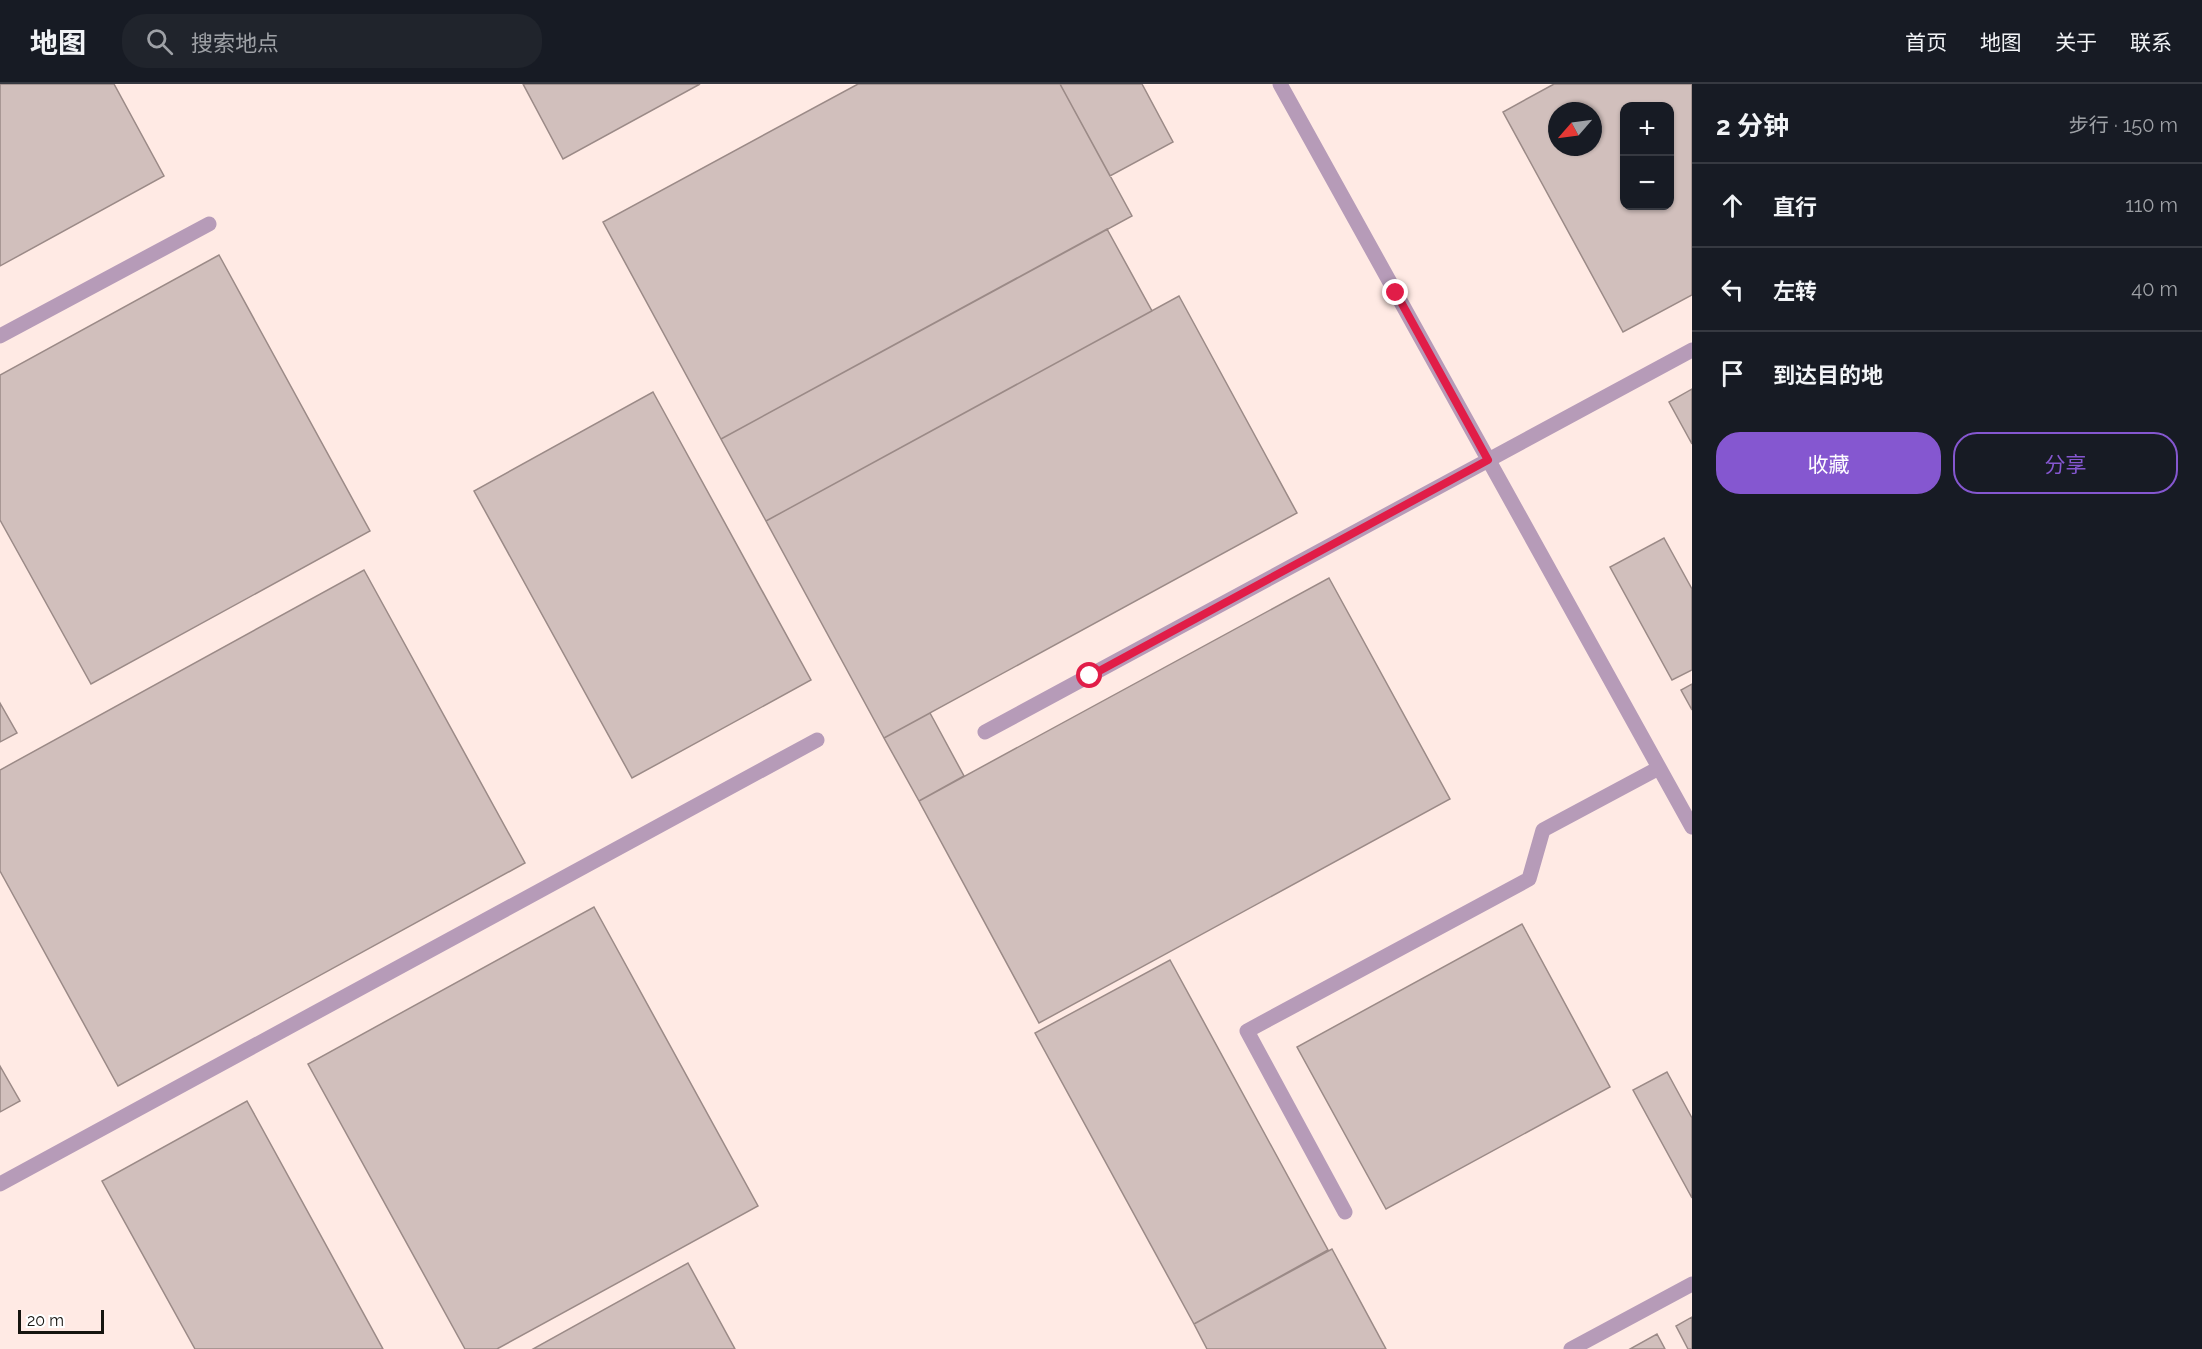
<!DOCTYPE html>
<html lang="zh">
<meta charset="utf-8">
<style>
body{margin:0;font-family:Raleway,"Noto Sans SC",sans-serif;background:#20242c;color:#f1f3f6}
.controls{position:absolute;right:18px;top:18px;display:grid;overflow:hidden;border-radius:12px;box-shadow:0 2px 4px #0004}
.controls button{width:54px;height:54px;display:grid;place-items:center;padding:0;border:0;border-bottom:2px solid #363941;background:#171b24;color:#f1f3f6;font:30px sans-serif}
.compass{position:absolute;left:1548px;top:18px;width:54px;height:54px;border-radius:50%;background:#171b24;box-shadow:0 2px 4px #0004;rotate:242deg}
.scale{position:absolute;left:18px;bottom:15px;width:86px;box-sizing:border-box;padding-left:6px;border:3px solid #16140f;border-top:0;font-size:16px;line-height:21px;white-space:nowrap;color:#16140f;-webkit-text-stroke:4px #fff;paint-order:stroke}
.stop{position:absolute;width:18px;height:18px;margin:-14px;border:4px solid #e11d48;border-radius:50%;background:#fff}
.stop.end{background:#e11d48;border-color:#fff;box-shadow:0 2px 6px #0008}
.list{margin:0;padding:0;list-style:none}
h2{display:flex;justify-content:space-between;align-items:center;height:78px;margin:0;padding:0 24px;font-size:26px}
h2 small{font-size:20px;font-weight:400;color:#9ea1a6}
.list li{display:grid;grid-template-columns:39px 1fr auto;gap:18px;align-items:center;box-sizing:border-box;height:84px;padding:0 24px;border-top:2px solid #363941}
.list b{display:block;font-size:22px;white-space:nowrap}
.list em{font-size:20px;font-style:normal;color:#9ea1a6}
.actions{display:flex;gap:12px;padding:18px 24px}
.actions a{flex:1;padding:14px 0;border:2px solid #8557d0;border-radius:24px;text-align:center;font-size:21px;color:#8557d0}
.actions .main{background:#8557d0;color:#fff}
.icon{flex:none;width:33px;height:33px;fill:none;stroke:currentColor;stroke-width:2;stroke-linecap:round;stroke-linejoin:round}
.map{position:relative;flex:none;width:1692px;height:1265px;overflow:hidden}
header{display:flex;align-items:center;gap:36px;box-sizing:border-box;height:84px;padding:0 30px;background:#171b24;border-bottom:2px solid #363941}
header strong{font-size:28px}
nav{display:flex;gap:33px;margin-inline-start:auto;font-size:21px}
.search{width:420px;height:54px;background:#20242c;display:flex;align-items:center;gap:15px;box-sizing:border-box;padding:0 21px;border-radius:24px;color:#9ea1a6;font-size:22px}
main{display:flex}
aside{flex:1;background:#171b24}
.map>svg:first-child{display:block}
.industrial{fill:#ffeae4;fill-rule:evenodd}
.building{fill:#d1bfbc;stroke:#9b8a87;stroke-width:1.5;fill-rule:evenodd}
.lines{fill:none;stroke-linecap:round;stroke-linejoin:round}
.lane{stroke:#b69bb8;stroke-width:15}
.route{stroke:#e11d48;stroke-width:8}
</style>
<header>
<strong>地图</strong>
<div class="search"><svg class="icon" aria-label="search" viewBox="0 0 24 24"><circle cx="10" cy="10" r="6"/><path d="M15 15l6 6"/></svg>搜索地点</div>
<nav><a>首页</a><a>地图</a><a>关于</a><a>联系</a></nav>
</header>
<main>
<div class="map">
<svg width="1692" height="1265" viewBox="0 0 1692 1265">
<rect width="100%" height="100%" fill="#fdf9ea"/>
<path class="industrial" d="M0,0H1692V1265H0ZM1624,22H1670V122H1624ZM1557,27H1593V63H1557Z"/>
<path class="building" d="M0,0H114L164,92L0,182Z
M523,0H700L563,75Z
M858,0H1060L1132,132L721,355L603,138Z
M1060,0H1142L1173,58L1110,92Z
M1554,0H1692V211L1623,248L1503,28ZM1624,22H1670V122H1624ZM1557,27H1593V63H1557Z
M1107,145L1152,227L766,437L721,355Z
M219,171L370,447L91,600L0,436V291Z
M1179,212L1297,429L884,654L766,437Z
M1692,305V360L1669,318Z
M653,308L811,596L632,694L474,407Z
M1664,454L1692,505V586L1672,596L1610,483Z
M364,486L525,779L118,1002L0,787V686Z
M1329,494L1450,715L1039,939L919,717Z
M1692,600V626L1681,606Z
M0,619L17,649L0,658Z
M930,629L964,692L919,717L884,654Z
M594,823L758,1122L497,1265H465L308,980Z
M1522,840L1610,1003L1386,1125L1297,963Z
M1170,876L1328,1166L1194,1240L1035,949Z
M0,982L20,1017L0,1028Z
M1667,988L1692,1034V1114L1633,1006Z
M247,1017L383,1265H195L102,1097Z
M1332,1165L1386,1265H1207L1194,1240Z
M688,1179L735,1265H533Z
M1692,1233V1265H1688L1676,1242Z
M1657,1250L1665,1265H1630Z"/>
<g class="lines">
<path class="lane" d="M1280,0L1692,743
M0,252L209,140
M985,648L1692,266
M0,1100L817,656
M1345,1128L1247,947L1529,795L1543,746L1659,684
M1571,1265L1692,1200"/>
</g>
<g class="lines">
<path class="route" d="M1090,592L1488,376L1396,209"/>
</g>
</svg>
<div class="controls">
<button>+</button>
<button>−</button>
</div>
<svg class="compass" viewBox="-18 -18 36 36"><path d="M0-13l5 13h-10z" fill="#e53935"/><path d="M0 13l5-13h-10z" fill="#9ea1a6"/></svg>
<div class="scale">20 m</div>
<div class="stop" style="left:1090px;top:592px"></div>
<div class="stop end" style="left:1396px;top:209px"></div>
</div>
<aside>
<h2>2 分钟<small>步行 · 150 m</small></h2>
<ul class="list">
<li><svg class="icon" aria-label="ahead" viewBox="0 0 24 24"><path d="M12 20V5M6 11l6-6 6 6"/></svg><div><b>直行</b></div><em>110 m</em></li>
<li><svg class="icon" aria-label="left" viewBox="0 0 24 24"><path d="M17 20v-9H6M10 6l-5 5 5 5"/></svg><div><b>左转</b></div><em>40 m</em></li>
<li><svg class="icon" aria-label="arrive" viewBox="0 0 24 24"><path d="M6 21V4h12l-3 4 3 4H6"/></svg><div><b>到达目的地</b></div></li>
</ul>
<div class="actions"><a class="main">收藏</a><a>分享</a></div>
</aside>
</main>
